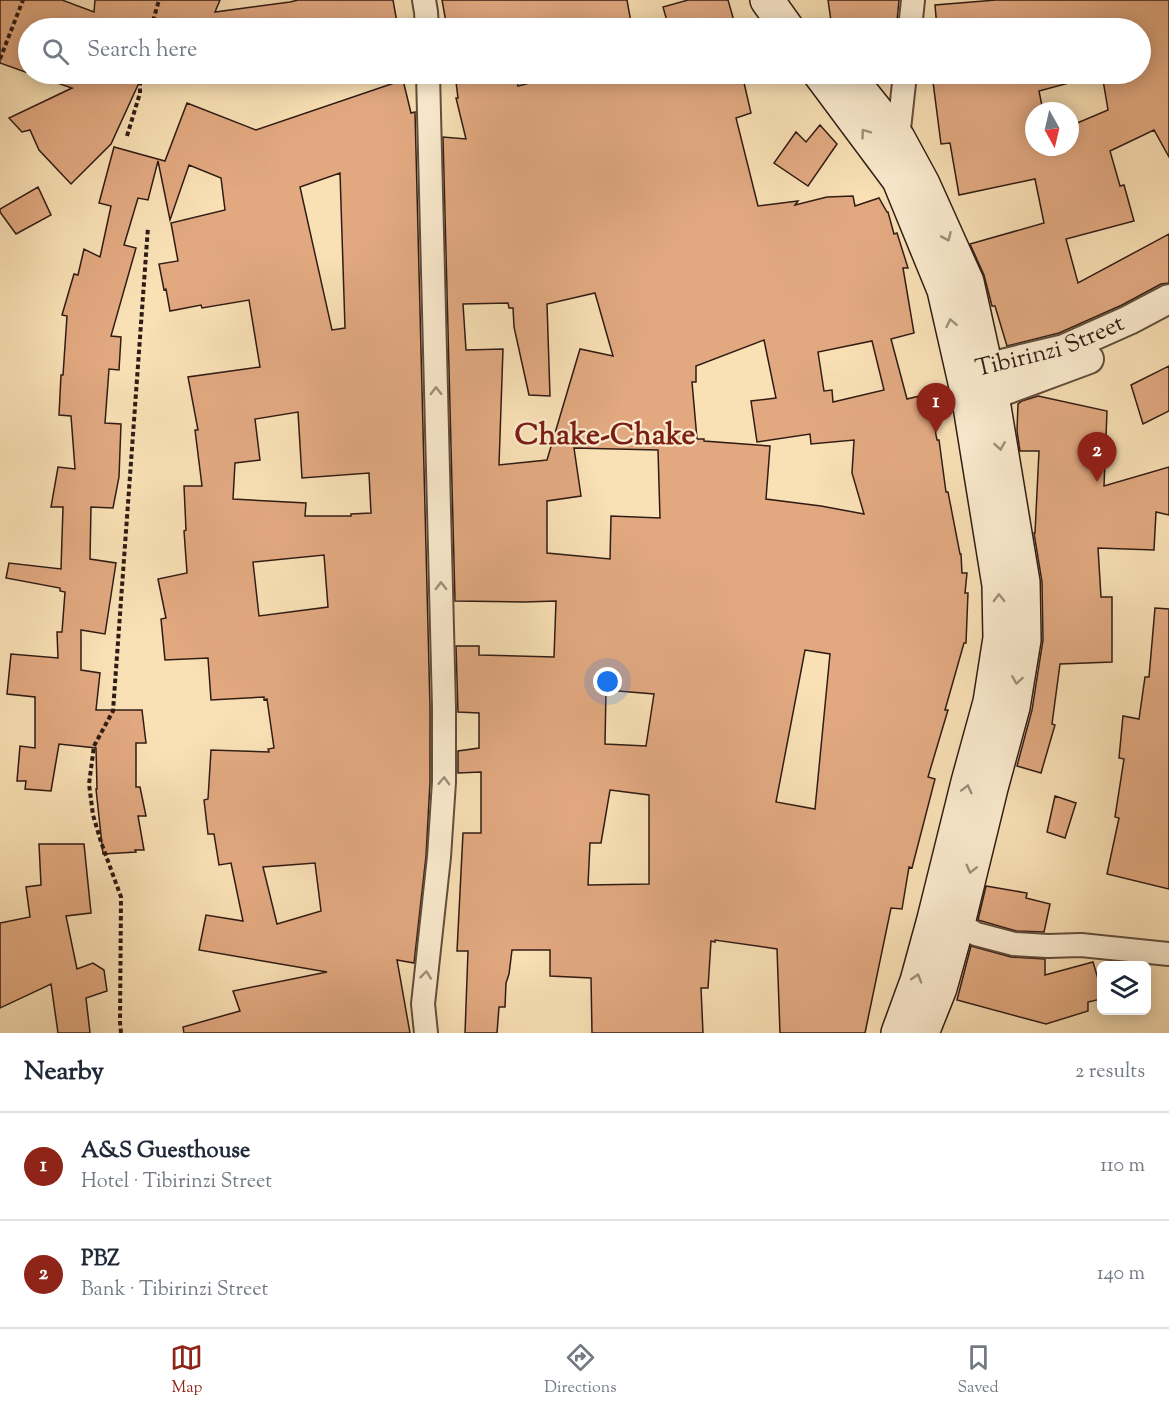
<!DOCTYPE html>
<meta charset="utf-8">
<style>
body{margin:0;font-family:"Sorts Mill Goudy",serif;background:#f2f2f3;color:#1f2937}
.controls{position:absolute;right:18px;bottom:18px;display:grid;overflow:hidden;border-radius:9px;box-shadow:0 3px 15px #0003}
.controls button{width:54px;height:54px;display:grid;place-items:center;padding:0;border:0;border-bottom:2px solid #e0e1e3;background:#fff;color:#1f2937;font:30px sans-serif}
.compass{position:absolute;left:1025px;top:102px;width:54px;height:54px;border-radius:50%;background:#fff;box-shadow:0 3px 15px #0003;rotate:172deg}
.you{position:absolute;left:608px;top:682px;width:21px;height:21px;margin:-15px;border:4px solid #fff;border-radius:50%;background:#1a73e8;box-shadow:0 0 0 9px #1a73e833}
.badge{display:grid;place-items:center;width:39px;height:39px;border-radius:50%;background:#8f2418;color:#fff;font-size:20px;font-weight:700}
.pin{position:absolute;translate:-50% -50px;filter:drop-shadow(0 2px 3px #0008)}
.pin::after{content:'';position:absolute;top:32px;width:21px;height:18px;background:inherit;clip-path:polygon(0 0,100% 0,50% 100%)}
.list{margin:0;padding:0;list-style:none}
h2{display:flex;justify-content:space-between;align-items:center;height:78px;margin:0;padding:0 24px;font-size:26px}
h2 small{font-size:20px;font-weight:400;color:#747a83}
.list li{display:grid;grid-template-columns:39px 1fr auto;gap:18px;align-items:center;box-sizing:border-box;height:108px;padding:0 24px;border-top:2px solid #e0e1e3}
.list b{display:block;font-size:22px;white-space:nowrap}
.list p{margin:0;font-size:20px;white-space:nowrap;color:#747a83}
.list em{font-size:20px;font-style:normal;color:#747a83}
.icon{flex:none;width:33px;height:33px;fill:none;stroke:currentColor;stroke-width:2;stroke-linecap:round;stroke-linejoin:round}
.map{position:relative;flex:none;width:1169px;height:1033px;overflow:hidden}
.search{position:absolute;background:#fff;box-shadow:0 3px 15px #0003;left:18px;right:18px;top:18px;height:66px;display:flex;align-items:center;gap:15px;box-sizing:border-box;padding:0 21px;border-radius:33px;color:#747a83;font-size:22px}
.sheet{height:294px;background:#fff}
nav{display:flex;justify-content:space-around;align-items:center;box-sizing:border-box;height:84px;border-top:2px solid #e0e1e3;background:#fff;font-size:16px;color:#747a83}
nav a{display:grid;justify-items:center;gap:3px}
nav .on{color:#8f2418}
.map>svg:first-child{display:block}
.building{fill:#e2a981;stroke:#301c14;stroke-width:1.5;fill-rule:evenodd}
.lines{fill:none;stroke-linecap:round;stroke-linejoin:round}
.minor-casing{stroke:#624d3c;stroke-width:26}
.tertiary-casing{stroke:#624d3c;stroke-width:32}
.secondary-casing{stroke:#301c14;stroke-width:36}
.path{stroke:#301c14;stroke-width:4;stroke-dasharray:4.5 3;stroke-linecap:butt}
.minor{stroke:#fbebcf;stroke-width:22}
.tertiary{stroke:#fbebcf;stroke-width:28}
.secondary{stroke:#fbebcf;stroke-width:33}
.oneway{stroke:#a08e7b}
.labels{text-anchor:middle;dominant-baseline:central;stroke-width:4.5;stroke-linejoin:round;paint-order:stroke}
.street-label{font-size:24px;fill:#301c14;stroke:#fbebcf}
.district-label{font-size:30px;font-weight:bold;fill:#7a1f14;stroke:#fbebcf}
</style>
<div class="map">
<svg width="1169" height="1033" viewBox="0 0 1169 1033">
<rect width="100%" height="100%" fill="#f9e0b5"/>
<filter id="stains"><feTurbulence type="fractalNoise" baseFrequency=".00333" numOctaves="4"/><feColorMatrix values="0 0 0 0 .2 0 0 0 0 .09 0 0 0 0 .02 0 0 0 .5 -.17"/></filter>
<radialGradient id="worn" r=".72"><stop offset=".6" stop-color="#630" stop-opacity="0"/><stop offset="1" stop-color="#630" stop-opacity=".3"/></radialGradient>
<path class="building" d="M0,0H62L94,12L95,0H220L215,12L290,2L298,0H393L398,28H28V73L0,63Z
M442,0H627L632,28H447Z
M688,0H728L736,28H669L663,7Z
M828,0H899L897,21H887L847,28H832Z
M996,0H1169V157L1154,130L1110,151L1120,186L1124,185L1134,221L1066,239L1078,283L1169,234V283L1161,284L1122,305L1059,333L1007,346L995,306H992L984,275L970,244L1044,223L1035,179L959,195L950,143L941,144L933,82L942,80V74H1079L1080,80L1039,91L1043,111H1034V147H1070V126L1108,110L1102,74H1140V28H937L935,5Z
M40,74H143L111,144L71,184L39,150L30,130L22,132L9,118L72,88L40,77Z
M455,74H516L518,86L564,74H742L751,113L736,118L758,206L798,201L795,205L827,197L853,196L855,206L879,198L887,212H888L894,234L897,233L908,268H903L914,333L891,339L907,399L928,394L937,440H939L946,492H948L960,554H961L962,573H967L965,593H968L966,643H964L945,710H948L928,777L935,779L912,868L909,867L902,909L891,908L865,1033H780L777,949L715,940V942L711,941L708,988H701L703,1033H592L591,978L550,976V950H512L509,974L506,983L505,1007H499L497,1033H465L468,951H457L463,833H481V772L458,773V751L479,748V713L458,712L456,646H479V655L554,657L556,601L524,602L455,601L443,137L466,139L456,98H458ZM595,293L613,356L580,349L547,460L499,465L503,349L466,350L463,304L508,303L509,308H513L514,327L529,395L550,396L547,304ZM764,340L776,398L751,401L757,442L810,434L811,444L854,440L852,473L864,514L821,506L766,499L770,446L704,441V439H697L692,382H696V366ZM872,341L884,390L833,402L832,390L824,391L818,352ZM574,448L658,450L660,518L611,516L610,559L547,553V501L581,496ZM805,650L830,654L815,809L776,802ZM606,690L654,694L646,746L605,744ZM610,790L649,795V884L588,885L590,843H601Z
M403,80L411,113L415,112L430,707V782L426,856L414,963L397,960L410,1033H184L183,1027L240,1011L233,991L327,972L199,950L206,915L243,921L231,863L219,865L214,834H208L204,800L208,799L211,750L269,752L268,749L274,748L267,699L264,700V697L211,700L208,658L165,660L161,619L166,618L158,579L187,573L184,531L186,530L184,486H202L195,430H198L188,377L260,367L249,300L202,308L201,305L170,311L166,289L164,290L159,264L178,261L171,223L225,210L221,178L189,165L170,220L158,161L148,200L138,198L124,245L136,248L111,336L121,337L119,370L109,369L105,423L121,424L119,477L113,508L91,507L90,559L116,563L105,634L81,630V670L100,673L96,710H142L146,743H136V787H140L146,816H138L144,850H135L136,852L103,854L96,789H97L96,748L59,744L51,791L25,789L26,781H17L20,746L35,748V697L7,694L11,654L58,658L57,632H62L65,592L60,591V588L6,578L9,563L61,569L63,507H51L58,467L75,469L71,416L59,415L61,375H63L67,316L62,315L74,274L78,275L84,249L100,257L111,206L99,203L114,147L165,161L187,103L256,130ZM340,173L345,328L332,330L300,187ZM298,412L302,478L369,473L371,513L351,514V516H305L306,503L233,499L235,463L260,460L255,419ZM324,555L328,607L259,616L253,562ZM315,863L321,911L277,924L263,867Z
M820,125L837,144L808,186L774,163L796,132L806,142Z
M38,187L51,215L16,234L0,212V209Z
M1169,366V411L1143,424L1131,385Z
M1038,396L1107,411L1104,486L1169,467V515L1156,512L1154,550L1098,548L1101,597H1112V662L1060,664L1052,724L1055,725L1041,773L1017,766L1032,710L1043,640L1042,582L1034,533H1035L1039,451H1020L1017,431L1018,404L1022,401Z
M1155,608L1169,609V889L1107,874L1119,818L1115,817L1124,759L1119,758L1123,716L1139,719L1145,677H1149Z
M1055,796L1076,803L1065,838L1047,832Z
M39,844H84L91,913L66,916L77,969L93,963L104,970L107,991L86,998L90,1033H58L51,984L0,1008V923L30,917L26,887L41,885Z
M986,886L1027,893L1026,898L1050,904L1044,932L1016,931L978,920Z
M971,946L1011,957L1045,959V975L1093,962L1101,989V999L1088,1002V1011L1046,1024L957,1000Z"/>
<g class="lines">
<g class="minor-casing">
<path id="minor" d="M424,0L426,12L427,28
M910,28L913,0
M898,138L905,74
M958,923L976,934L1014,944L1048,946L1081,945L1169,954
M426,1033L423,1004L439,857L444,782V707L428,74"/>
</g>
<g class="tertiary-casing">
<g id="tertiary">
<path id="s1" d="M964,373L1064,349L1129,320L1169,299"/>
<path d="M971,400L992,395L1089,359"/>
</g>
</g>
<g class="secondary-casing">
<path id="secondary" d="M767,0L787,28
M820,74L899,180L944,290L969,400L999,585L1000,638L990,702L968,782L934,919L917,981L898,1033
M850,78L898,138L923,184L967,282L992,395L1023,582L1024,640L1013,707L991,788L958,923L940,988L922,1033"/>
</g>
<path class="path" d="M151,28L159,0
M0,59L23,0
M127,136L140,93V74
M121,1033L120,1022L121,897L101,842L93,815L89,784L94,746L113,711L148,227"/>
<use href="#minor" class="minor"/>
<use href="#tertiary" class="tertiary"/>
<use href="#secondary" class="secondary"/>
</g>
<defs><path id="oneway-chevron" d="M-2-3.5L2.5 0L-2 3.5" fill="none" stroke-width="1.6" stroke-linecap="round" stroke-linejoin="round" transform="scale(1.5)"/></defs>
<g class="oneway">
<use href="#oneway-chevron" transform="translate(865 133) rotate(-126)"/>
<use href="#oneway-chevron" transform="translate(947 237) rotate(66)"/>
<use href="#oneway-chevron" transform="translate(951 323) rotate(-102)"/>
<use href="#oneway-chevron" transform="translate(436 391) rotate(-91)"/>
<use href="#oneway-chevron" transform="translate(1000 446) rotate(81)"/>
<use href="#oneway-chevron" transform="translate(441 586) rotate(-91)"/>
<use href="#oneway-chevron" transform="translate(999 598) rotate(-91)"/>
<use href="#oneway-chevron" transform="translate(1017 680) rotate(99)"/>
<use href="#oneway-chevron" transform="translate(444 781) rotate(-88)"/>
<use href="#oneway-chevron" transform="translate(967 789) rotate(-76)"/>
<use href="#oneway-chevron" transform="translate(971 869) rotate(104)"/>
<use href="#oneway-chevron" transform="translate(426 975) rotate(-84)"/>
<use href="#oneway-chevron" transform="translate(917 978) rotate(-73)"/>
</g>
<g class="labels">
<g class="street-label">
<text stroke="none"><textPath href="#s1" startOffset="90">Tibirinzi Street</textPath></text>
</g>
<g class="district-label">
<text x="605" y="436">Chake-Chake</text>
</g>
</g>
<rect width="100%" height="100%" filter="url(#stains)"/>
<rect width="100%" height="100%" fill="url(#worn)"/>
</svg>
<div class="controls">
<button><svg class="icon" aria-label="layers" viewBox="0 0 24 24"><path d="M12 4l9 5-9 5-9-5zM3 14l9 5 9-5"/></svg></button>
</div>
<svg class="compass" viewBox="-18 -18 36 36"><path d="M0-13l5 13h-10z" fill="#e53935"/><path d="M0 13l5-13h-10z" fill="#747a83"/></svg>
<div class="you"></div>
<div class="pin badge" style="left:936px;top:433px">1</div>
<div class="pin badge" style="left:1097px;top:482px">2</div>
<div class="search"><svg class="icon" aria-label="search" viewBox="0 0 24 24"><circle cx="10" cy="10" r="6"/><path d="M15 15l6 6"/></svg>Search here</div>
</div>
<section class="sheet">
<h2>Nearby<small>2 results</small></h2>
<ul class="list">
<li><span class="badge">1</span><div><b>A&amp;S Guesthouse</b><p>Hotel · Tibirinzi Street</p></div><em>110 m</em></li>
<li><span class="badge">2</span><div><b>PBZ</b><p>Bank · Tibirinzi Street</p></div><em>140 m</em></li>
</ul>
</section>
<nav>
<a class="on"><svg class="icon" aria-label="map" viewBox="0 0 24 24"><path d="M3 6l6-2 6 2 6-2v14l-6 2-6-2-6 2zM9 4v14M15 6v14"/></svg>Map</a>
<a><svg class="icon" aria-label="directions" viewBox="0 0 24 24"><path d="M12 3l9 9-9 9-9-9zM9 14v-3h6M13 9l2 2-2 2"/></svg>Directions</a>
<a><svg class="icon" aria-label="saved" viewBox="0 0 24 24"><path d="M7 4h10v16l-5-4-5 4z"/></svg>Saved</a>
</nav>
